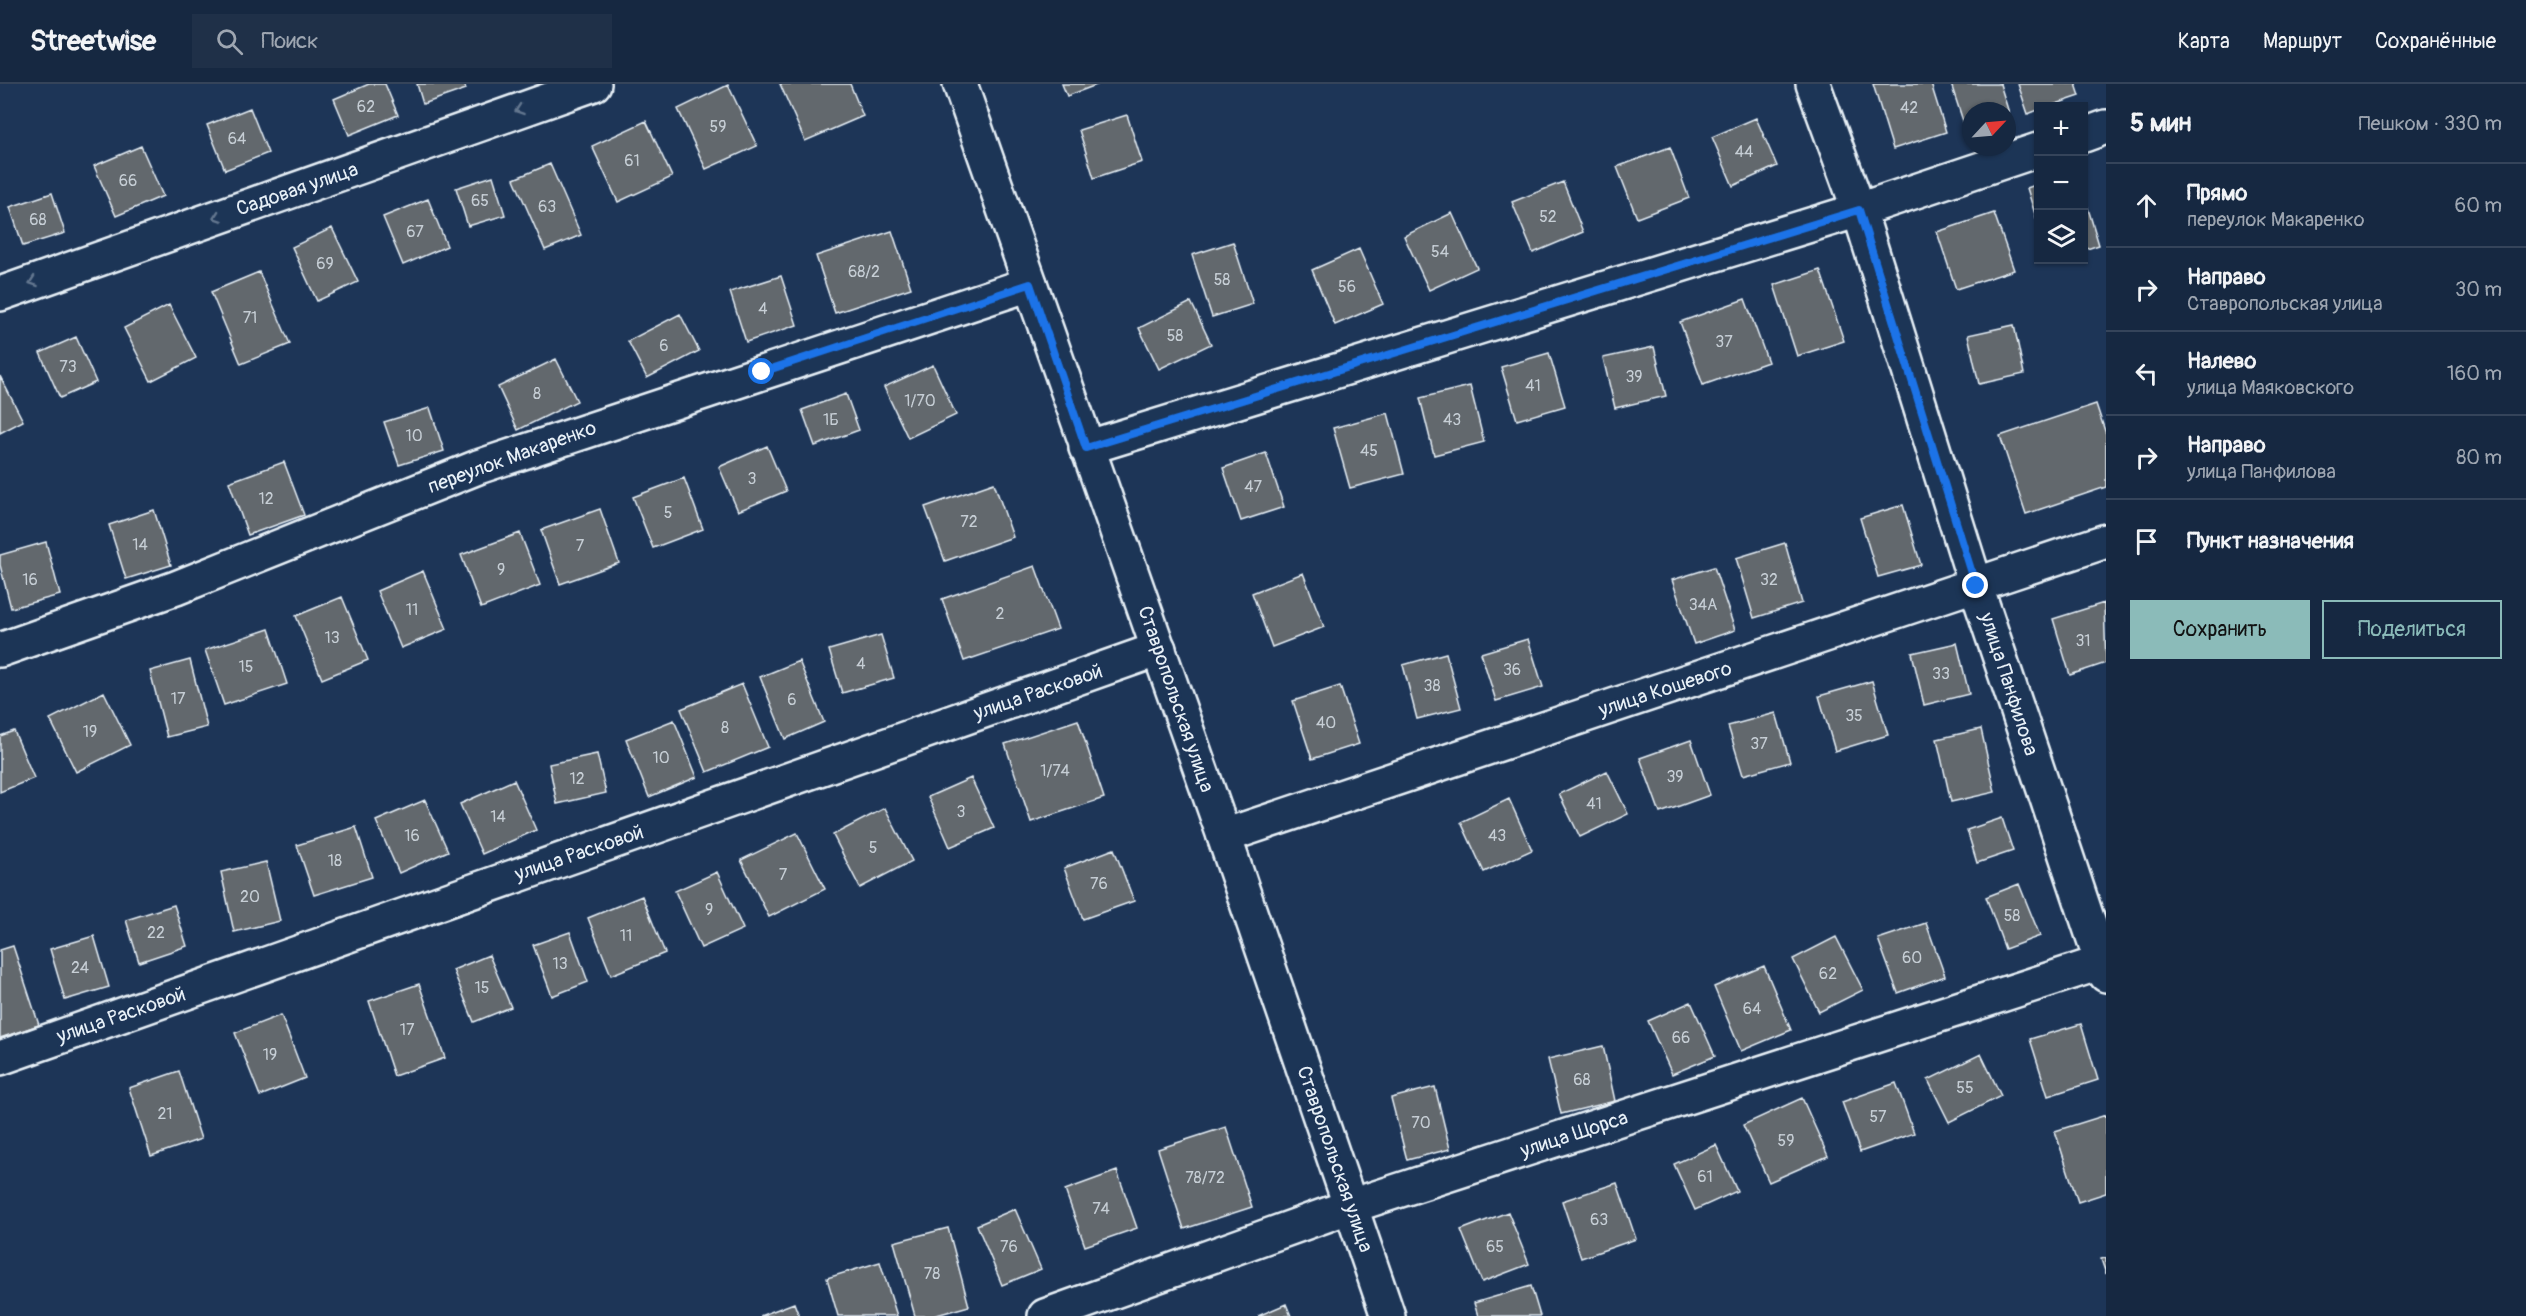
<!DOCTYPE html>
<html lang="ru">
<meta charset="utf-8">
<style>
body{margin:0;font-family:Pangolin,sans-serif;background:#1f3048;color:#f1f3f6}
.controls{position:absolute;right:18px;top:18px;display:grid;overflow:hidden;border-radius:0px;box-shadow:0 2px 4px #0004}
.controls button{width:54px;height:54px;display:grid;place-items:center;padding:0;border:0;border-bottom:2px solid #35445a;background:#162841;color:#f1f3f6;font:30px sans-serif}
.compass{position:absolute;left:1962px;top:18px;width:54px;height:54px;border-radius:50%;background:#162841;box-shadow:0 2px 4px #0004;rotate:64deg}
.stop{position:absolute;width:18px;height:18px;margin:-14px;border:4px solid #1a73e8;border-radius:50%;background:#fff}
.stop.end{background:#1a73e8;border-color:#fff;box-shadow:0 2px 6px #0008}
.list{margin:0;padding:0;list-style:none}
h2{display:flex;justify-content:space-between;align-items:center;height:78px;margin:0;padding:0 24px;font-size:26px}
h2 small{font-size:20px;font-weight:400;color:#9ea6b1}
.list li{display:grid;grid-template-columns:39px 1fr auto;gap:18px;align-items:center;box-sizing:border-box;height:84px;padding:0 24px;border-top:2px solid #35445a}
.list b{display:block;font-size:22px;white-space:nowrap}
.list p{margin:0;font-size:20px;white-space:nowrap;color:#9ea6b1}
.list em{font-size:20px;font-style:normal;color:#9ea6b1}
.actions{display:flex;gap:12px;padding:18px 24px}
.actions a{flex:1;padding:14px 0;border:2px solid #8bbbb9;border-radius:0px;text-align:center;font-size:21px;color:#8bbbb9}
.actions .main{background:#8bbbb9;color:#111}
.icon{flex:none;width:33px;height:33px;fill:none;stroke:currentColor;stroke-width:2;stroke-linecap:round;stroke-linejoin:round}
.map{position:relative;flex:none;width:2106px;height:1232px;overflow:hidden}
header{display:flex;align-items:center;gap:36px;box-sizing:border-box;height:84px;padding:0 30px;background:#162841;border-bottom:2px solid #35445a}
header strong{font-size:28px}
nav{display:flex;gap:33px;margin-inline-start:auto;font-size:21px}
.search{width:420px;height:54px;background:#1f3048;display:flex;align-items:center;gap:15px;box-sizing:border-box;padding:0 21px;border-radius:0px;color:#9ea6b1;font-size:22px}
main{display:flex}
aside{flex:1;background:#162841}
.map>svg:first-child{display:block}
.building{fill:#62676d;stroke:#e8f1f8;stroke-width:1.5}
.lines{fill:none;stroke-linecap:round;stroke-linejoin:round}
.street-casing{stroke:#e8f1f8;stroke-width:38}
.primary-casing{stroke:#e8f1f8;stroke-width:38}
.street{stroke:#1d3557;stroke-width:33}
.primary{stroke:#1d3557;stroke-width:33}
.oneway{stroke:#64778f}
.route{stroke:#1a73e8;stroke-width:8}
.labels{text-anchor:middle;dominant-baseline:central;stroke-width:5;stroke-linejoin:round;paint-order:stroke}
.number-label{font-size:16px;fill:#c6ced5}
.street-label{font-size:20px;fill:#e8f1f8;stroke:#1d3557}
</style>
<header>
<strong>Streetwise</strong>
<div class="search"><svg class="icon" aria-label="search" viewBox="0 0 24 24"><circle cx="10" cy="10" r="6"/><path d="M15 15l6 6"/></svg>Поиск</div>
<nav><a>Карта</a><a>Маршрут</a><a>Сохранённые</a></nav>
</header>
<main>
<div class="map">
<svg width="2106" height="1232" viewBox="0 0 2106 1232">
<rect width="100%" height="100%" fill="#1d3557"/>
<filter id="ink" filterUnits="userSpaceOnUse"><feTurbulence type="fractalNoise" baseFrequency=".0167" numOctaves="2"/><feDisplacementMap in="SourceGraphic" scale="12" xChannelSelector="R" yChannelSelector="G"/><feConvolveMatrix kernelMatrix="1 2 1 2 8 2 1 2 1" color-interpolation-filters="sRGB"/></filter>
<g filter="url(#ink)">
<path class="building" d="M369,0H385L398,31L349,51L334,15Z
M417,0H464L466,5L423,20Z
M780,0H850L863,32L805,57Z
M1062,0H1099L1067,12Z
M1873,0H1931L1946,48L1893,65Z
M1951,0H2000L2009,29L1971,27V41L1965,43Z
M2018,0H2076L2080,12L2050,22H2038V26L2028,30Z
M728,1L757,62L706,85L678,25Z
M250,24L268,69L225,86L207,41Z
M1127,31L1142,78L1094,94L1079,46Z
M1756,34L1777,82L1733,102L1712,53Z
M646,37L672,93L618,118L592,62Z
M141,62L163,112L116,132L94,82Z
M1670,63L1689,114L1637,134L1617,83Z
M550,80L581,151L545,166L514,95Z
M493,92L505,131L468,142L456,104Z
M1563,98L1583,148L1533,169L1512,118Z
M2038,100V140L2027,104Z
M52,109L65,149L23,162L10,123Z
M2084,111L2099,161L2084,166Z
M428,115L447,162L403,181L383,133Z
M1452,129L1477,184L1429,206L1404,152Z
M1994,129L2014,186L1956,205L1937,148Z
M332,144L358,198L317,217L292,163Z
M892,147L911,204L835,229L816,172Z
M1233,158L1253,220L1212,233L1192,171Z
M1359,165L1383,220L1335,241L1312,186Z
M1820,186L1844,257L1797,272L1774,201Z
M259,188L290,260L241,280L211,208Z
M781,192L797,241L746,258L730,208Z
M1745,215L1768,278L1703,301L1680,238Z
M1191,218L1211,260L1159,285L1139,244Z
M169,221L196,274L151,297L124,244Z
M680,230L699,267L647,294L628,257Z
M2014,241L2024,290L1979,300L1968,251Z
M76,253L96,298L60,314L40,269Z
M1654,263L1666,312L1615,324L1603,274Z
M1549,269L1565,322L1517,336L1501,283Z
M556,275L577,317L518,346L498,303Z
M933,281L956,331L908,354L884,303Z
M0,292L23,337L0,349Z
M1470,302L1484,358L1434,371L1420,314Z
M846,310L859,346L815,362L802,326Z
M2096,320L2106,350V403L2026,430L2000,352Z
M430,324L444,367L399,381L384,338Z
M1388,329L1404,390L1350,404L1333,344Z
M767,362L786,407L738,427L719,383Z
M1266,369L1284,423L1241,437L1223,384Z
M284,378L304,431L248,451L229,398Z
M684,394L703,445L653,464L633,413Z
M994,399L1013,453L945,477L925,423Z
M1903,421L1921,481L1878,493L1860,434Z
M600,425L619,479L560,500L541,446Z
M154,426L171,481L126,495L109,441Z
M520,449L540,501L481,524L461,471Z
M46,458L60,511L11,524L0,481V471Z
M1785,459L1802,519L1754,534L1736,474Z
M1035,482L1058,545L964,577L942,515Z
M1714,483L1735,546L1694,560L1672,496Z
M423,487L447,545L401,564L377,507Z
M1303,489L1324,543L1272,563L1252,509Z
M342,513L368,576L322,595L296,532Z
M2104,519L2106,579L2070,591L2053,535Z
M269,545L287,600L224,621L205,566Z
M881,551L894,594L842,609L829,566Z
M1528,555L1543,603L1496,617L1481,569Z
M1957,559L1969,610L1924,621L1912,569Z
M1446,569L1461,624L1417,635L1403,581Z
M190,576L207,643L167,653L150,587Z
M799,577L824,638L785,655L760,593Z
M1872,597L1888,651L1835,667L1819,612Z
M742,600L768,663L707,688L681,625Z
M1340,602L1359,660L1312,675L1293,617Z
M104,608L130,661L76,688L50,635Z
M1776,629L1790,678L1743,691L1728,642Z
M674,636L697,693L649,713L626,655Z
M1078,636L1104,714L1031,738L1005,660Z
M1981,645L1995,708L1951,718L1937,655Z
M14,647L34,694L0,708V652Z
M1691,656L1710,711L1660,729L1640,674Z
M597,670L606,709L557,720L549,680Z
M1607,687L1628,730L1580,753L1559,710Z
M971,694L994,744L950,763L928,713Z
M514,696L536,746L482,770L460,720Z
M1509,715L1532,766L1484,788L1461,738Z
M425,716L448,767L399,789L376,737Z
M885,724L912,777L860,804L833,751Z
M2002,734L2013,767L1977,779L1967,746Z
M356,743L372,793L314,811L297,761Z
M797,749L825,805L769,833L741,776Z
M1114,765L1134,817L1083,835L1064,784Z
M266,778L280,837L234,848L221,788Z
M717,788L743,845L701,864L675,807Z
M2019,800L2040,852L2005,865L1986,813Z
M642,812L665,869L611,891L588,834Z
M174,821L187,862L139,878L126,836Z
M1926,839L1945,892L1898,909L1878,855Z
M570,848L588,898L552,912L533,861Z
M94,852L109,903L65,916L50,865Z
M1836,853L1863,906L1819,928L1793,875Z
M13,862L39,941L0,954V866Z
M489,871L511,923L474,938L453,886Z
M1764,882L1791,946L1741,967L1714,903Z
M419,900L445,974L394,992L369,917Z
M1691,918L1715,972L1672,990L1648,937Z
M281,931L305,994L260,1012L235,949Z
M2081,940L2098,996L2048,1012L2030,955Z
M1603,962L1615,1017L1561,1030L1548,975Z
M1981,970L2001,1012L1949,1038L1928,996Z
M179,987L201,1055L151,1072L129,1004Z
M1896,999L1914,1049L1860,1068L1842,1018Z
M1435,1003L1450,1065L1407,1076L1391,1014Z
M1802,1014L1828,1072L1769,1098L1743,1041Z
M2106,1031V1109L2078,1118L2055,1047Z
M1226,1043L1252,1123L1184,1145L1158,1065Z
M1716,1061L1737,1107L1695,1126L1674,1080Z
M1117,1087L1137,1144L1085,1162L1065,1106Z
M1617,1099L1636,1155L1581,1174L1562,1117Z
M1015,1125L1041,1185L1002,1201L977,1141Z
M1508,1128L1529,1180L1482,1198L1461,1146Z
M948,1144L969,1222L933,1232H915L894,1158Z
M2106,1174V1190L2101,1175Z
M880,1178L897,1232H838L827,1194Z
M1531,1202L1540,1232H1478L1474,1219Z
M794,1219L799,1232H760Z
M1286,1220L1291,1232H1258Z"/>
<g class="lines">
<g class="street-casing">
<path id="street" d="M1813,0L1859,126L1976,502L2106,891
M2084,51L2106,43
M0,210L594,0
M1086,364L1859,126L2038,66
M0,566L176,504L478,383L1030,200
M1224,752L2106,457
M0,974L1159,565
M1045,1232L1351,1122L2106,877"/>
</g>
<g class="primary-casing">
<path id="primary" d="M960,0L1224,752L1388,1232"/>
</g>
<use href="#street" class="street"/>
<use href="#primary" class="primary"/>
</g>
<defs><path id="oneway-chevron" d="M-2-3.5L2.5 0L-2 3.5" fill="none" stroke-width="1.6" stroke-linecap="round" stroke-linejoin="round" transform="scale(1.5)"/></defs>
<g class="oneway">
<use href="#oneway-chevron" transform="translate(519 26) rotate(161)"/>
<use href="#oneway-chevron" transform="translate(217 133) rotate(161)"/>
<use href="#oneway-chevron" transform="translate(33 198) rotate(161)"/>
</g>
</g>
<g class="lines" filter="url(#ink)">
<path class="route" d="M762,288L1030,200L1086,364L1859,126L1976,502"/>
</g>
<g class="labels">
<g class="number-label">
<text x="366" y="23">62</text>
<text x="1909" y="24">42</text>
<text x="718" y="43">59</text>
<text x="237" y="55">64</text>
<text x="1744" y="68">44</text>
<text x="632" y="77">61</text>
<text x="128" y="97">66</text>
<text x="480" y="117">65</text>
<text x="547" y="123">63</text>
<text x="1548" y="133">52</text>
<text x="38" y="136">68</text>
<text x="415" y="148">67</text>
<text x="1440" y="168">54</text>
<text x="325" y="180">69</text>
<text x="864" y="188">68/2</text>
<text x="1222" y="196">58</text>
<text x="1347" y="203">56</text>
<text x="763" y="225">4</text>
<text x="250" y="234">71</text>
<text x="1175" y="252">58</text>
<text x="1724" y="258">37</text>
<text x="664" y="262">6</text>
<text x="68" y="283">73</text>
<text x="1634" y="293">39</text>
<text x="1533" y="302">41</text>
<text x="537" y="310">8</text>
<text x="920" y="317">1/70</text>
<text x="831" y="336">1Б</text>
<text x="1452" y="336">43</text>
<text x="414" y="352">10</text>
<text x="1369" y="367">45</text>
<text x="752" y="395">3</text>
<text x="1253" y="403">47</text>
<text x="266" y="415">12</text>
<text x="668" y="429">5</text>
<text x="969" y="438">72</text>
<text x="140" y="461">14</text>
<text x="580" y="462">7</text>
<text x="501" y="486">9</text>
<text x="30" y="496">16</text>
<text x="1769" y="496">32</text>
<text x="1703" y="521">34А</text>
<text x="412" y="526">11</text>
<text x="1000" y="530">2</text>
<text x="332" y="554">13</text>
<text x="2083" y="557">31</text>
<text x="861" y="580">4</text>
<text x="246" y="583">15</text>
<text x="1512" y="586">36</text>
<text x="1941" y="590">33</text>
<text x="1432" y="602">38</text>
<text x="178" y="615">17</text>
<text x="792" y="616">6</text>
<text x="1854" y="632">35</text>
<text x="1326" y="639">40</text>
<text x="725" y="644">8</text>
<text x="90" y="648">19</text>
<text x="1759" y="660">37</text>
<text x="661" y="674">10</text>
<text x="1055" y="687">1/74</text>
<text x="1675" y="693">39</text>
<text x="577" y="695">12</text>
<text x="1594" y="720">41</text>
<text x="961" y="728">3</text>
<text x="498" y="733">14</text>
<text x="412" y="752">16</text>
<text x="1497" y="752">43</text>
<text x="873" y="764">5</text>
<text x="335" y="777">18</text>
<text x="783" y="791">7</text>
<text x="1099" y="800">76</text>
<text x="250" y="813">20</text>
<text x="709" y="826">9</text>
<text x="2012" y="832">58</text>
<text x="156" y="849">22</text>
<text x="626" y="852">11</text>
<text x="1912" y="874">60</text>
<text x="560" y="880">13</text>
<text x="80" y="884">24</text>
<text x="1828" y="890">62</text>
<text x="482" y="904">15</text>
<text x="1752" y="925">64</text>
<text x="407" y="946">17</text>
<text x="1681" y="954">66</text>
<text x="270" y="971">19</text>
<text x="1582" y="996">68</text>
<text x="1965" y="1004">55</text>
<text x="165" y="1030">21</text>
<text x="1878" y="1033">57</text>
<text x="1421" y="1039">70</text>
<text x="1786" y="1057">59</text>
<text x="1705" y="1093">61</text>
<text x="1205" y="1094">78/72</text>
<text x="1101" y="1125">74</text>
<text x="1599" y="1136">63</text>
<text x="1009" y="1163">76</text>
<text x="1495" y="1163">65</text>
<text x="932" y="1190">78</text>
</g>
<g class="street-label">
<text transform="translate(297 105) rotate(-19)">Садовая улица</text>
<text transform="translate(512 373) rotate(-20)">переулок Макаренко</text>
<text transform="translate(2009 600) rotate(72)">улица Панфилова</text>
<text transform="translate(1665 605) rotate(-18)">улица Кошевого</text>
<text transform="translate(1038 608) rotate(-19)">улица Расковой</text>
<text transform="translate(1176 615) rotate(71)">Ставропольская улица</text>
<text transform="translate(579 769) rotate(-19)">улица Расковой</text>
<text transform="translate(121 931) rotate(-19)">улица Расковой</text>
<text transform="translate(1574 1050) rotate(-18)">улица Щорса</text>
<text transform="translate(1335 1075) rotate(71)">Ставропольская улица</text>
</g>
</g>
</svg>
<div class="controls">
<button>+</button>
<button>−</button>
<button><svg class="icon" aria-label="layers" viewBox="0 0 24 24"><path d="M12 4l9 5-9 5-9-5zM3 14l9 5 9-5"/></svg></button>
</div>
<svg class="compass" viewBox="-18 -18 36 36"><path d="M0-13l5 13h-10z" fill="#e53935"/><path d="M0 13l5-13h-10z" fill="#9ea6b1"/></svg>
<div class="stop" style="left:762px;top:288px"></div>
<div class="stop end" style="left:1976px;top:502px"></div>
</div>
<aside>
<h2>5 мин<small>Пешком · 330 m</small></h2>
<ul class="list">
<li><svg class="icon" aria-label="ahead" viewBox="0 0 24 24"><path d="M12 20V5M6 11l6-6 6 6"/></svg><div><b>Прямо</b><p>переулок Макаренко</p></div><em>60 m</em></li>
<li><svg class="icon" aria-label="right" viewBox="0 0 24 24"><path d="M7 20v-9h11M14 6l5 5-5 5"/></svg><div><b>Направо</b><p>Ставропольская улица</p></div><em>30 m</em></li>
<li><svg class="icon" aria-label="left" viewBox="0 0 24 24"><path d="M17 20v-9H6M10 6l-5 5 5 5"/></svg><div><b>Налево</b><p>улица Маяковского</p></div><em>160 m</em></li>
<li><svg class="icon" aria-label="right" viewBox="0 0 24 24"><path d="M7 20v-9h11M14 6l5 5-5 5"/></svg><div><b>Направо</b><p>улица Панфилова</p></div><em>80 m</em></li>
<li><svg class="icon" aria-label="arrive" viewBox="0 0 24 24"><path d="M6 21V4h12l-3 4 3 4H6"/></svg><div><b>Пункт назначения</b></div></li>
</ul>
<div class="actions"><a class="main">Сохранить</a><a>Поделиться</a></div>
</aside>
</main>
